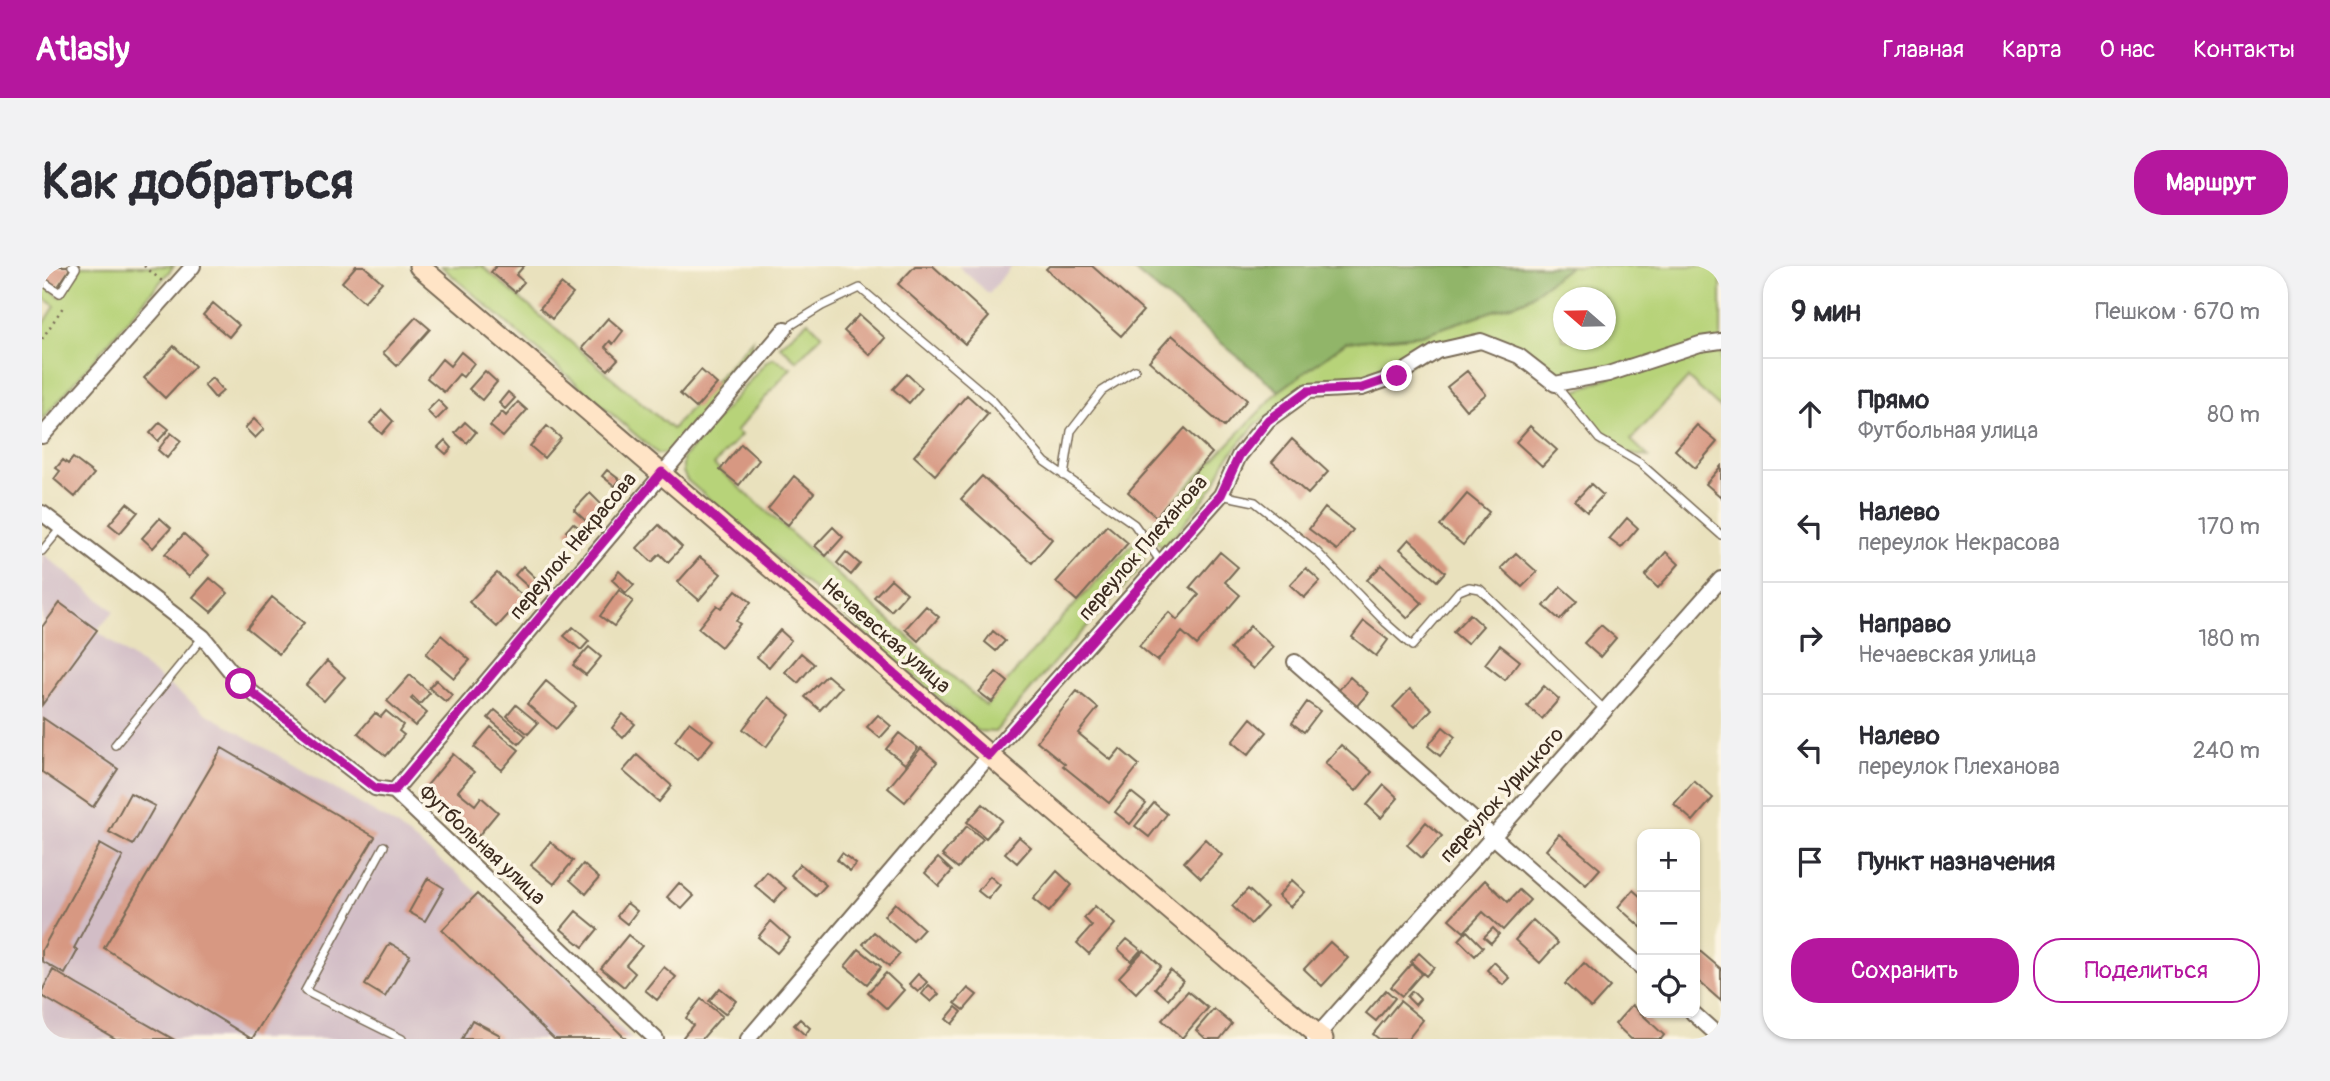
<!DOCTYPE html>
<html lang="ru">
<meta charset="utf-8">
<style>
body{margin:0;font-family:Pangolin,sans-serif;background:#f2f2f3;color:#2b2b33}
.controls{position:absolute;right:21px;bottom:21px;display:grid;overflow:hidden;border-radius:14px;box-shadow:0 2px 5px #0004}
.controls button{width:63px;height:63px;display:grid;place-items:center;padding:0;border:0;border-bottom:2px solid #e1e1e2;background:#fff;color:#2b2b33;font:35px sans-serif}
.compass{position:absolute;left:1511px;top:21px;width:63px;height:63px;border-radius:50%;background:#fff;box-shadow:0 2px 5px #0004;rotate:290deg}
.stop{position:absolute;width:21px;height:21px;margin:-16px;border:5px solid #b5179e;border-radius:50%;background:#fff}
.stop.end{background:#b5179e;border-color:#fff;box-shadow:0 2px 7px #0008}
.list{margin:0;padding:0;list-style:none}
h2{display:flex;justify-content:space-between;align-items:center;height:91px;margin:0;padding:0 28px;font-size:30px}
h2 small{font-size:23px;font-weight:400;color:#7c7c81}
.list li{display:grid;grid-template-columns:46px 1fr auto;gap:21px;align-items:center;box-sizing:border-box;height:112px;padding:0 28px;border-top:2px solid #e1e1e2}
.list b{display:block;font-size:26px;white-space:nowrap}
.list p{margin:0;font-size:23px;white-space:nowrap;color:#7c7c81}
.list em{font-size:23px;font-style:normal;color:#7c7c81}
.actions{display:flex;gap:14px;padding:21px 28px}
.actions a{flex:1;padding:16px 0;border:2px solid #b5179e;border-radius:28px;text-align:center;font-size:24px;color:#b5179e}
.actions .main{background:#b5179e;color:#fff}
.icon{flex:none;width:38px;height:38px;fill:none;stroke:currentColor;stroke-width:2;stroke-linecap:round;stroke-linejoin:round}
.map{position:relative;flex:none;width:1679px;height:773px;overflow:hidden;border-radius:28px}
header{display:flex;align-items:center;gap:42px;box-sizing:border-box;height:98px;padding:0 35px;background:#b5179e;color:#fff}
header strong{font-size:33px}
nav{display:flex;gap:38px;margin-inline-start:auto;font-size:24px}
.intro{display:flex;align-items:center;justify-content:space-between;box-sizing:border-box;height:168px;padding:0 42px}
h1{margin:0;font-size:49px}
.button{padding:18px 32px;border-radius:28px;background:#b5179e;color:#fff;font-size:24px;font-weight:700}
main{display:flex;gap:42px;padding:0 42px}
aside{flex:1;background:#fff;border-radius:28px;box-shadow:0 2px 5px #0004}
.map>svg:first-child{display:block}
.industrial{fill:#d2bdc6}
.green{fill:#b7d379;stroke:#797e4c;stroke-width:2;fill-rule:evenodd}
.forest{fill:#91b569;stroke:#667044;stroke-width:2}
.building{fill:#d79882}
.lines{fill:none;stroke-linecap:round;stroke-linejoin:round}
.lane-casing{stroke:#786a56;stroke-width:10}
.street-casing{stroke:#786a56;stroke-width:18}
.secondary-casing{stroke:#786a56;stroke-width:23}
.path{stroke:#786a56;stroke-width:2.5;stroke-dasharray:2 5;stroke-linecap:butt}
.lane{stroke:#fff;stroke-width:7}
.street{stroke:#fff;stroke-width:14}
.secondary{stroke:#ffe4c6;stroke-width:19}
.route{stroke:#b5179e;stroke-width:9}
.labels{text-anchor:middle;dominant-baseline:central;stroke-width:7;stroke-linejoin:round;paint-order:stroke}
.street-label{font-size:21px;fill:#3b2a1e;stroke:#fcf5e5}
</style>
<header>
<strong>Atlasly</strong>
<nav><a>Главная</a><a>Карта</a><a>О нас</a><a>Контакты</a></nav>
</header>
<div class="intro"><h1>Как добраться</h1><a class="button">Маршрут</a></div>
<main>
<div class="map">
<svg width="1679" height="773" viewBox="0 0 1679 773">
<rect width="100%" height="100%" fill="#fcf5e5"/>
<filter id="ink" filterUnits="userSpaceOnUse"><feTurbulence type="fractalNoise" baseFrequency=".0143" numOctaves="2"/><feDisplacementMap in="SourceGraphic" scale="14" xChannelSelector="R" yChannelSelector="G"/><feConvolveMatrix kernelMatrix="1 2 1 2 8 2 1 2 1" color-interpolation-filters="sRGB"/></filter>
<filter id="wash" filterUnits="userSpaceOnUse"><feTurbulence type="fractalNoise" baseFrequency=".00686" numOctaves="4" result="noise"/><feDisplacementMap in="SourceGraphic" scale="28" xChannelSelector="R" yChannelSelector="G"/><feGaussianBlur stdDeviation="1.57" result="paint"/><feColorMatrix in="noise" values="0 0 0 0 0 0 0 0 0 0 0 0 0 0 0 0 0 1.4 0 .05"/><feComposite in="paint" operator="in"/></filter>
<g filter="url(#wash)">
<rect width="100%" height="100%" fill="#e9e1bd"/>
<path class="industrial" d="M916,0H969L947,28Z
M0,287L72,345L55,365L164,447L352,558L417,609L590,773H0Z"/>
<path class="green" d="M35,0H132L0,154V61L13,40L0,31V18L19,31L38,3Z
M399,0H440L630,163L711,73C710,106 651,164 626,187L616,188Z
M1528,0H1679V76L1530,111L1521,109L1465,75L1450,69H1427L1405,77L1359,104L1322,116L1282,117L1214,158L1183,195L1172,220L1138,263L1120,281L1104,264L1237,125L1304,76L1379,69L1483,34ZM1521,32H1563V74H1521Z
M766,55L780,69L755,95L738,80Z
M1679,83V143L1646,112L1589,174L1607,191C1564,188 1551,160 1530,127L1589,102L1640,94Z
M731,92L749,102L694,165L699,169L672,199L944,440L1017,355L1096,273L1102,293L1093,309L1013,395L953,466L935,465L645,214L641,206V192L724,96Z"/>
<path class="forest" d="M1087,0H1528L1483,34L1379,69L1304,76L1237,125Z"/>
<g id="blocks">
<path class="building" d="M0,0H27L29,1L15,22L0,12Z
M314,0H322L340,16L322,36L300,16Z
M454,0H482L474,9L482,16L473,26L449,6Z
M873,0H891L947,51L923,78L856,18Z
M1007,0H1050L1101,45L1079,70L1004,3Z
M519,18L531,28L510,53L498,42Z
M171,37L197,59L187,71L161,49Z
M817,49L843,72L828,89L802,65Z
M374,51L388,63L355,100L341,87Z
M566,52L581,65L571,78L568,75L563,81L576,93L566,104L540,82Z
M1130,69L1205,134L1182,161L1107,95Z
M132,80L153,100L123,132L102,112Z
M419,86L432,97L421,111L417,108L402,126L385,112L400,93L408,100Z
M659,104L675,118L654,142L638,128Z
M443,105L455,116L440,134L427,123Z
M1425,105L1444,128L1424,144L1405,121Z
M865,108L880,122L867,137L851,123Z
M170,112L181,125L173,132L162,119Z
M466,126L473,132L463,143L457,137Z
M925,129L946,148L893,209L872,190Z
M396,134L405,143L394,154L385,145Z
M476,136L485,144L461,171L448,160L460,146L464,150Z
M340,144L351,155L340,168L328,157Z
M212,153L222,163L213,172L203,162Z
M118,156L127,163L116,175L108,167Z
M423,156L434,166L425,177L413,167Z
M1655,159L1675,176L1653,202L1633,184Z
M505,160L519,172L502,192L488,180Z
M1488,160L1515,184L1500,200L1474,176Z
M1143,162L1170,187L1114,251L1086,226Z
M129,167L139,175L125,192L116,184Z
M1250,173L1286,206L1266,228L1230,196Z
M403,174L410,182L404,188L396,181Z
M699,178L717,194L697,219L678,204Z
M31,192L52,208L33,231L12,213L18,205L14,202L21,194L26,198Z
M1679,200V231L1664,218Z
M565,204L578,214L573,220L560,210Z
M752,210L772,227L746,259L726,243Z
M940,210L1010,273L990,297L919,233Z
M1549,218L1561,229L1545,246L1533,235Z
M548,227L561,240L546,257L532,244Z
M1425,228L1447,246L1421,279L1398,260Z
M85,237L96,246L78,267L67,258Z
M1283,242L1311,264L1295,284L1267,263Z
M118,252L129,262L111,282L100,272Z
M1585,252L1596,262L1579,282L1567,273Z
M531,257L540,264L533,272L524,265Z
M617,259L640,281L626,296L618,288L610,296L595,282Z
M1065,259L1086,277L1035,335L1014,316Z
M791,261L801,271L784,290L773,280Z
M142,268L166,290L147,311L123,288Z
M1367,273L1403,306L1395,315L1358,283Z
M804,286L818,298L809,309L795,297Z
M1178,286L1196,301L1183,316L1198,329L1155,379L1140,366L1115,395L1097,380L1127,346L1135,354L1157,329L1148,321Z
M1624,286L1637,298L1616,322L1603,310Z
M1474,287L1495,306L1480,321L1459,302Z
M658,291L679,308L657,334L636,316Z
M1340,299L1380,337L1365,352L1325,314Z
M481,300L500,318L492,326L473,309Z
M1264,302L1278,315L1262,332L1248,319Z
M577,305L592,319L584,327L570,314Z
M455,307L482,331L455,361L427,336Z
M168,312L186,327L169,346L151,331Z
M849,313L865,327L849,345L832,331Z
M1519,321L1535,335L1518,354L1502,340Z
M577,324L591,335L572,360L558,350Z
M694,324L709,336L694,355L698,358L679,381L656,362L675,339L679,342Z
M230,331L262,357L237,388L205,362Z
M18,337L55,364L0,439V361Z
M884,340L897,351L876,375L863,363Z
M1428,348L1441,360L1425,378L1411,366Z
M1322,355L1346,374L1334,390L1310,371Z
M1559,359L1574,372L1558,391L1542,377Z
M1208,360L1231,381L1211,403L1188,383Z
M531,361L547,375L539,384L522,370Z
M738,364L749,374L727,401L715,391Z
M951,365L963,375L954,385L943,376Z
M399,369L428,394L412,412L384,388Z
M1458,379L1478,395L1463,414L1443,398Z
M547,381L559,391L544,409L531,399Z
M759,387L772,398L756,417L743,406Z
M285,395L303,411L282,435L264,419Z
M954,406L966,416L950,436L937,426Z
M368,409L388,427L378,438L371,431L369,433L385,447L373,460L345,435Z
M785,409L799,421L778,444L763,431Z
M1308,411L1326,427L1314,441L1296,425Z
M394,414L410,429L404,436L387,422Z
M504,415L534,440L514,463L485,438Z
M1502,420L1517,433L1500,453L1485,440Z
M1368,423L1390,443L1373,461L1351,441Z
M1035,425L1056,442L1036,467L1069,494L1078,483L1097,499L1067,537L1021,500L1023,498L995,475Z
M726,431L748,449L724,481L701,463Z
M1265,436L1278,445L1262,466L1250,457Z
M474,439L496,457L486,468L465,450Z
M453,444L484,470L477,478L446,452Z
M344,445L361,459L357,465L362,469L344,490L316,467L333,447L339,451Z
M581,448L593,458L581,472L570,462Z
M836,449L849,460L838,472L825,461Z
M1,452L76,503L51,541L0,506Z
M1209,452L1225,466L1206,489L1190,476Z
M647,456L671,474L656,493L633,475Z
M449,461L477,484L460,504L432,481Z
M1401,461L1413,471L1398,490L1386,480Z
M857,467L876,482L863,498L844,483Z
M1299,479L1330,506L1314,525L1283,497Z
M180,482L333,571L210,773L62,682Z
M879,482L895,496L863,536L846,522Z
M411,488L432,506L416,525L433,539L439,531L456,546L432,575L377,529Z
M595,489L630,520L617,536L581,505Z
M1652,515L1671,532L1651,555L1632,538Z
M1342,519L1356,532L1339,552L1325,539Z
M1089,526L1104,538L1088,558L1073,546Z
M88,527L113,540L91,579L67,566Z
M1112,537L1125,548L1107,571L1093,560Z
M941,538L960,554L944,572L925,556Z
M1384,556L1400,570L1380,592L1365,579Z
M925,560L941,573L916,602L900,589Z
M1517,568L1558,603L1544,619L1504,584Z
M977,571L989,581L975,597L963,587Z
M1163,573L1180,589L1159,612L1142,596Z
M508,576L531,595L512,618L489,599Z
M58,578L81,591L32,682L36,684L23,708L0,695V684Z
M800,587L814,598L808,605L795,594Z
M896,592L910,605L897,620L883,607Z
M541,598L557,612L544,628L528,614Z
M758,598L784,619L774,630L749,609Z
M1015,605L1030,619L1007,646L991,633Z
M725,606L744,622L732,636L713,620Z
M948,610L958,619L946,633L936,625Z
M386,612L402,622L383,655L367,646Z
M1250,614L1263,626L1248,641L1236,630Z
M1443,614L1466,636L1477,624L1488,634L1461,664L1441,646L1422,666L1407,653Z
M637,617L652,630L640,643L625,631Z
M1206,623L1225,641L1209,658L1190,640Z
M1591,624L1600,632V662L1576,641Z
M435,628L584,773H512L400,664Z
M585,637L595,645L585,658L575,650Z
M853,637L882,663L871,675L842,650Z
M1053,640L1073,658L1047,688L1035,677L1050,660L1042,652Z
M534,645L556,663L541,681L519,663Z
M1491,654L1516,677L1498,697L1473,674Z
M729,655L748,672L735,687L716,671Z
M1451,662L1457,668L1449,677L1442,671Z
M1425,665L1441,681L1433,690L1417,674Z
M832,666L858,688L847,700L821,678Z
M586,669L600,680L584,699L593,707L582,721L559,702Z
M1085,673L1099,684L1089,695L1076,683Z
M1288,676L1306,692L1280,720L1262,703Z
M348,677L368,689L343,731L323,719Z
M1653,681L1679,703V735L1653,712Z
M817,683L839,701L825,718L803,700Z
M1102,684L1119,700L1094,727L1077,711Z
M1377,687L1392,701L1384,710L1369,696Z
M1452,696L1468,712L1461,719L1445,704Z
M1542,697L1568,721L1549,742L1523,718Z
M1369,698L1380,707L1360,730L1349,721Z
M622,701L634,711L615,734L603,724Z
M11,704L36,719L131,773H74L22,743L0,730V725Z
M1128,704L1141,715L1126,733L1113,722Z
M844,707L862,724L845,743L826,726Z
M876,708L885,716L876,726L867,718Z
M887,719L897,728L889,736L880,728Z
M678,722L694,735L683,748L667,735Z
M926,722L935,729L922,744L913,737Z
M1344,724L1353,732L1334,755L1324,747Z
M1146,725L1166,742L1140,772L1120,754Z
M1370,725L1378,733L1373,739L1365,731Z
M659,733L680,750L660,773H642L641,771L651,759L644,752Z
M1358,735L1381,754L1366,773H1337L1331,768Z
M1590,739L1622,769L1619,773H1589L1573,758Z
M914,741L920,746L910,758L904,753Z
M1172,743L1190,758L1178,773H1164L1154,764Z
M758,753L768,762L763,769L752,759Z
M430,754L458,769L456,773H420Z"/>
</g>
</g>
<g filter="url(#ink)">
<use href="#blocks" fill-opacity="0" stroke="#786a56" stroke-width="2"/>
<g class="lines">
<g class="lane-casing">
<path id="lane" d="M0,15L18,27L34,2L30,0
M743,63L780,40L818,22L951,135L1003,196L1092,258L1119,296
M1513,118L1557,173L1598,197L1679,269
M1022,210L1029,165L1060,125L1093,104
M1179,229L1213,236L1274,285L1344,357L1370,380L1417,325L1427,321L1438,323L1563,444
M0,285L19,262
M73,479L161,371
M342,580L263,725L360,773"/>
</g>
<g class="street-casing">
<path id="street" d="M0,170L151,0
M0,247L161,371L199,418L333,522L352,525L614,773
M1253,396L1600,702
M352,525L743,63
M1651,747L1679,772
M706,773L947,490L1179,229L1197,190L1226,154L1266,125L1320,122L1355,110L1395,85L1439,75L1477,90L1513,118L1566,108L1658,78L1679,75
M1272,773L1679,313"/>
</g>
<g class="secondary-casing">
<path id="secondary" d="M377,0C679,257 977,518 1281,773"/>
</g>
<path class="path" d="M102,0L120,15
M0,73L23,38"/>
<use href="#lane" class="lane"/>
<use href="#street" class="street"/>
<use href="#secondary" class="secondary"/>
</g>
</g>
<g class="lines" filter="url(#ink)">
<path class="route" d="M199,418L333,522L352,525L620,206L947,490L1179,229L1197,190L1226,154L1266,125L1320,122L1355,110"/>
</g>
<g class="labels">
<g class="street-label">
<text transform="translate(531 280) rotate(-50)">переулок Некрасова</text>
<text transform="translate(1101 282) rotate(-49)">переулок Плеханова</text>
<text transform="translate(844 370) rotate(41)">Нечаевская улица</text>
<text transform="translate(1460 529) rotate(-48)">переулок Урицкого</text>
<text transform="translate(440 579) rotate(43)">Футбольная улица</text>
</g>
</g>
</svg>
<div class="controls">
<button>+</button>
<button>−</button>
<button><svg class="icon" aria-label="locate" viewBox="0 0 24 24"><circle cx="12" cy="12" r="6"/><path d="M12 2v4M12 18v4M2 12h4M18 12h4"/></svg></button>
</div>
<svg class="compass" viewBox="-18 -18 36 36"><path d="M0-13l5 13h-10z" fill="#e53935"/><path d="M0 13l5-13h-10z" fill="#7c7c81"/></svg>
<div class="stop" style="left:199px;top:418px"></div>
<div class="stop end" style="left:1355px;top:110px"></div>
</div>
<aside>
<h2>9 мин<small>Пешком · 670 m</small></h2>
<ul class="list">
<li><svg class="icon" aria-label="ahead" viewBox="0 0 24 24"><path d="M12 20V5M6 11l6-6 6 6"/></svg><div><b>Прямо</b><p>Футбольная улица</p></div><em>80 m</em></li>
<li><svg class="icon" aria-label="left" viewBox="0 0 24 24"><path d="M17 20v-9H6M10 6l-5 5 5 5"/></svg><div><b>Налево</b><p>переулок Некрасова</p></div><em>170 m</em></li>
<li><svg class="icon" aria-label="right" viewBox="0 0 24 24"><path d="M7 20v-9h11M14 6l5 5-5 5"/></svg><div><b>Направо</b><p>Нечаевская улица</p></div><em>180 m</em></li>
<li><svg class="icon" aria-label="left" viewBox="0 0 24 24"><path d="M17 20v-9H6M10 6l-5 5 5 5"/></svg><div><b>Налево</b><p>переулок Плеханова</p></div><em>240 m</em></li>
<li><svg class="icon" aria-label="arrive" viewBox="0 0 24 24"><path d="M6 21V4h12l-3 4 3 4H6"/></svg><div><b>Пункт назначения</b></div></li>
</ul>
<div class="actions"><a class="main">Сохранить</a><a>Поделиться</a></div>
</aside>
</main>
